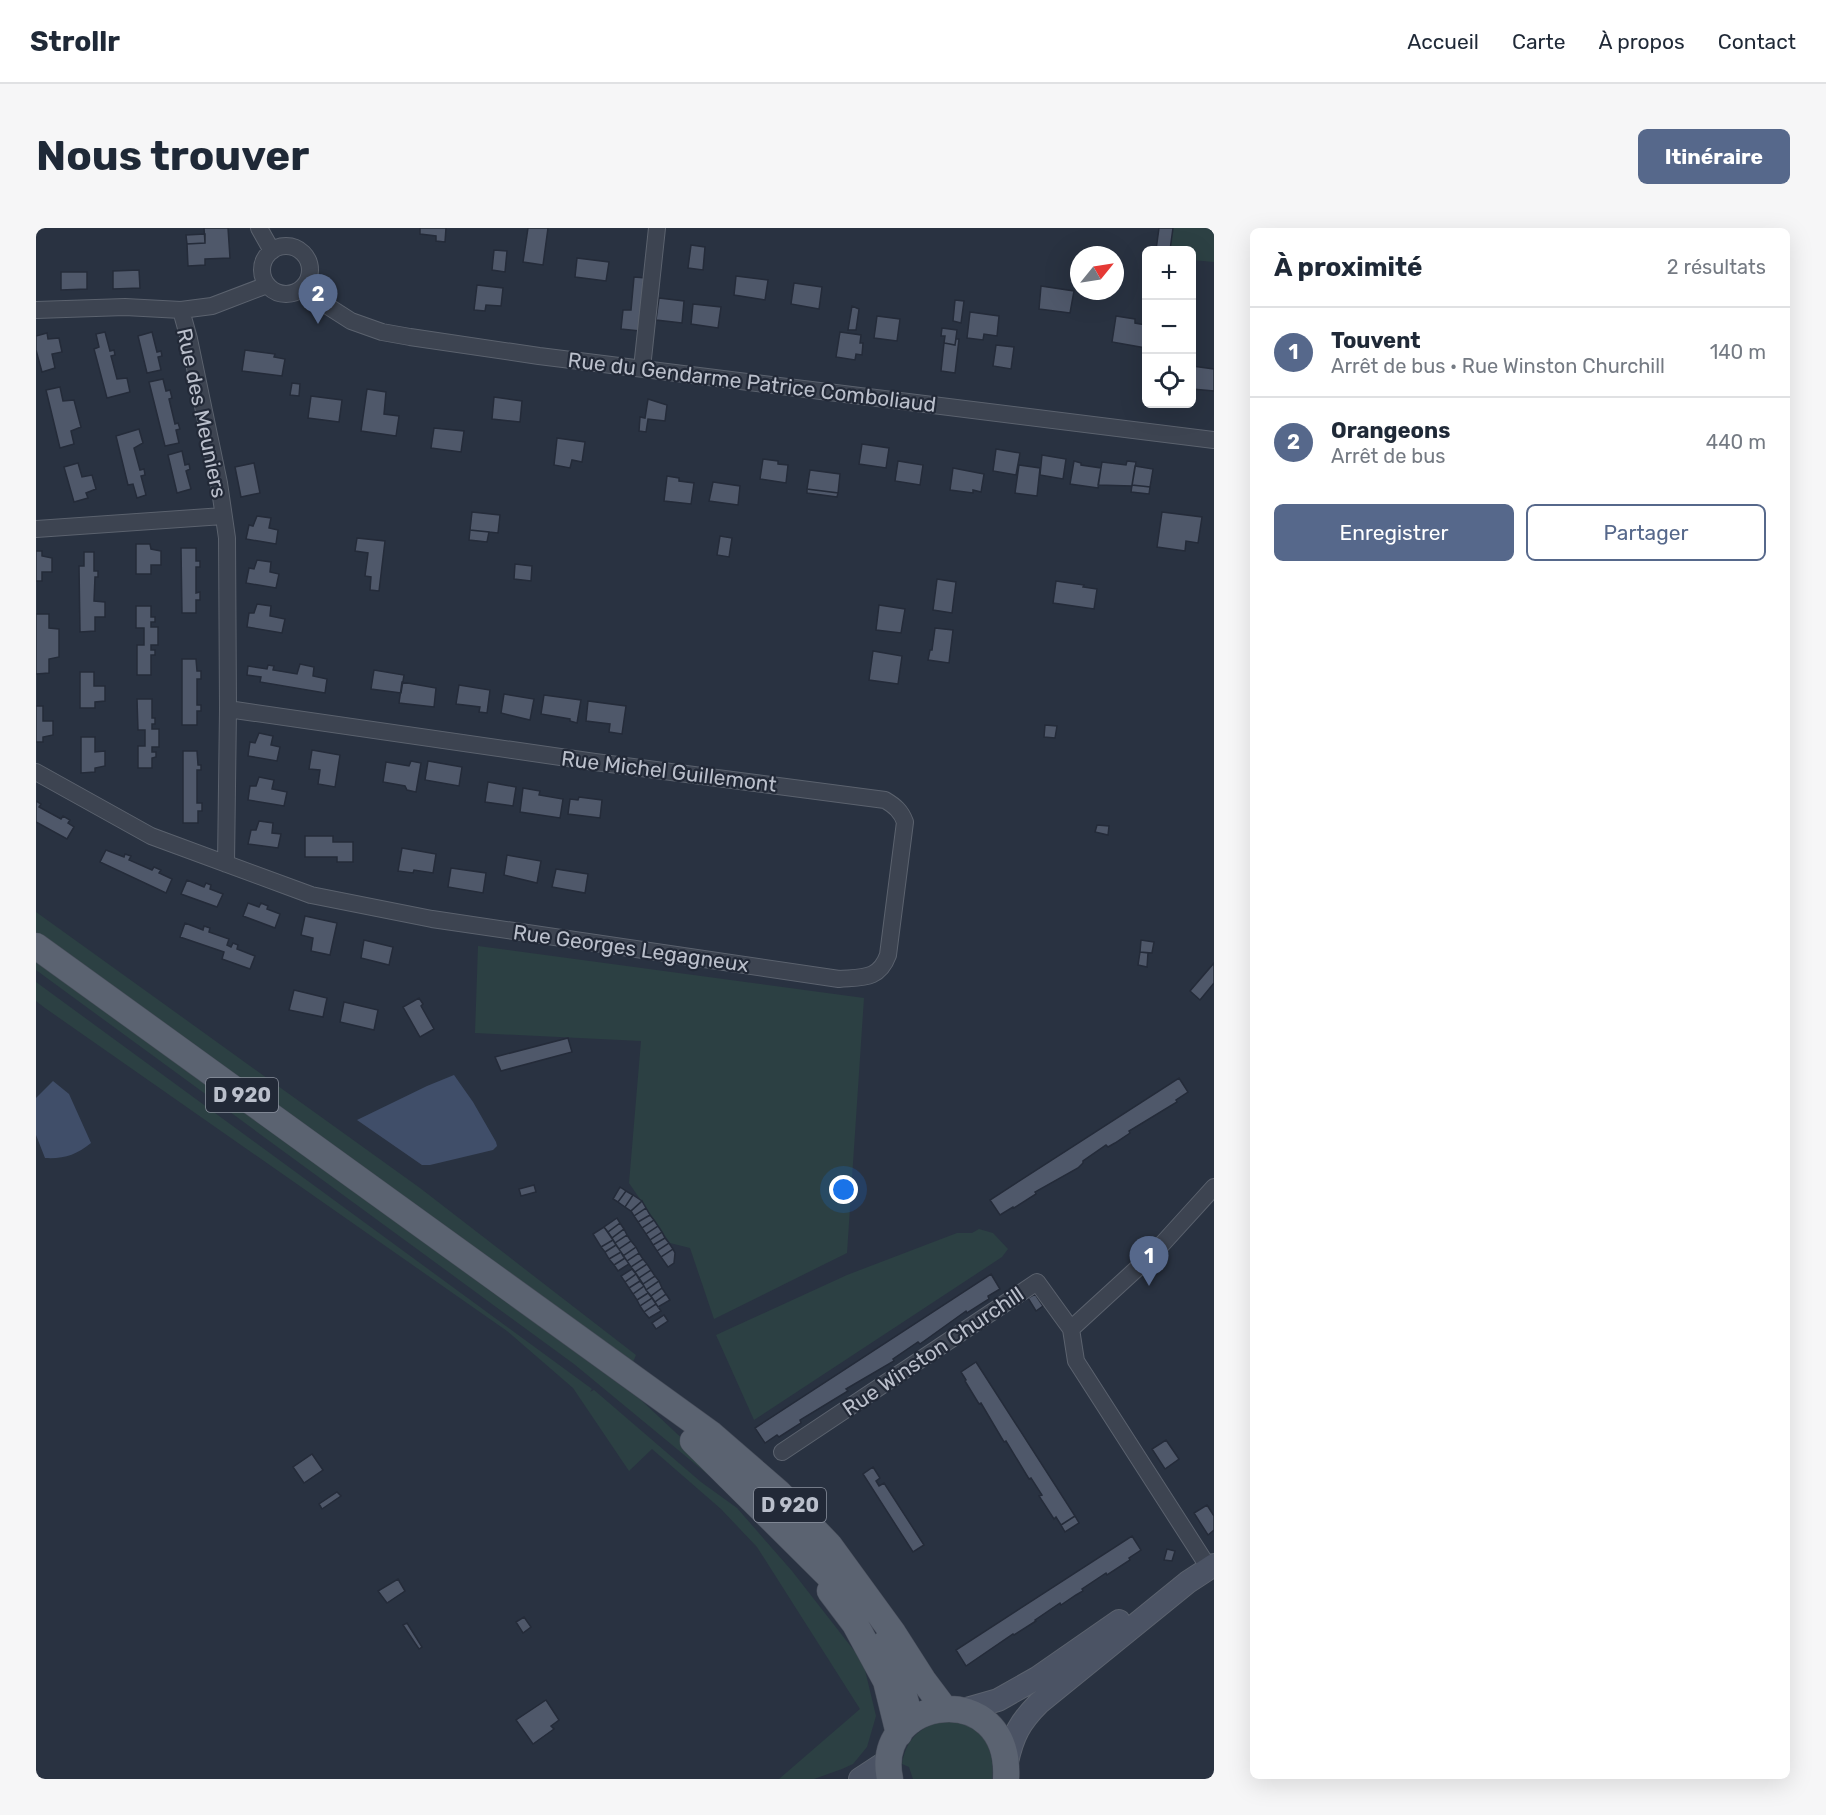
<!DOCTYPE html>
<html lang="fr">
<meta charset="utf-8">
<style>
body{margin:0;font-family:Rubik,sans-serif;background:#f6f6f7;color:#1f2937}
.controls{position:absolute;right:18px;top:18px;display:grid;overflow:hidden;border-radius:9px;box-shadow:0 6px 24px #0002}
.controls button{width:54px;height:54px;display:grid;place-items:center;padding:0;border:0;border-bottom:2px solid #e0e1e3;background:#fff;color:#1f2937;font:30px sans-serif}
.compass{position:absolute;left:1034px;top:18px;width:54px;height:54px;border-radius:50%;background:#fff;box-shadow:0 6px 24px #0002;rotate:60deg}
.you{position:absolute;left:808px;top:962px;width:21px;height:21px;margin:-15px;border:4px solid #fff;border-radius:50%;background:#1a73e8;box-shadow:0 0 0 9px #1a73e833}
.badge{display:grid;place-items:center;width:39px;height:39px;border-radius:50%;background:#56688b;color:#fff;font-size:20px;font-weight:700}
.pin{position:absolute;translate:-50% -50px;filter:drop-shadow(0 2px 3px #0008)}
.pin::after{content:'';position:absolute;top:32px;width:21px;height:18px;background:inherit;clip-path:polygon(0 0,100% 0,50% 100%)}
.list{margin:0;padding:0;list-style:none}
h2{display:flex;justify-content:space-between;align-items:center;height:78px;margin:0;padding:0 24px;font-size:26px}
h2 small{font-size:20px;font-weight:400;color:#747a83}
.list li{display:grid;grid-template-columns:39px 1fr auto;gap:18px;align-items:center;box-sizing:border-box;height:90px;padding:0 24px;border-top:2px solid #e0e1e3}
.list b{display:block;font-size:22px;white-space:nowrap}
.list p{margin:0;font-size:20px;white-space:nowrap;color:#747a83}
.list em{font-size:20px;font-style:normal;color:#747a83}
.actions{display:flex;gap:12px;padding:18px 24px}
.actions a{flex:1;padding:14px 0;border:2px solid #56688b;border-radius:9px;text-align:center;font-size:21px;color:#56688b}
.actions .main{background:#56688b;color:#fff}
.icon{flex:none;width:33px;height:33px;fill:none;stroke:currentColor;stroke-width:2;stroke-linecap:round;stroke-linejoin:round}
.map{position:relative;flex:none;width:1178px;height:1551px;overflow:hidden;border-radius:9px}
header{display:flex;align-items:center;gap:36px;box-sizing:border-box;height:84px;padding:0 30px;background:#fff;border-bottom:2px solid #e0e1e3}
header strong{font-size:28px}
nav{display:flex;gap:33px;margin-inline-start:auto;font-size:21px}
.intro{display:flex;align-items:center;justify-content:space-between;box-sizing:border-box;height:144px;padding:0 36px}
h1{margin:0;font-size:42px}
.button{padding:15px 27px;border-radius:9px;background:#56688b;color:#fff;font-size:21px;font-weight:700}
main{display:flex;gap:36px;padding:0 36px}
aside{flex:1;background:#fff;border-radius:9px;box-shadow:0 6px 24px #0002}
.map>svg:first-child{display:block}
.green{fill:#2c4043}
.water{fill:#404e69}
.building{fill:#4f586a;stroke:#242b39;stroke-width:1.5}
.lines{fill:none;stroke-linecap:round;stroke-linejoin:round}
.minor-casing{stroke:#5b626e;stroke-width:18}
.secondary-casing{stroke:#5b626e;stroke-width:24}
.primary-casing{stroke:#474d5a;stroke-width:27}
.minor{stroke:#3d4451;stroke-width:16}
.secondary{stroke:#4b5364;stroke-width:22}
.primary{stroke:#5b6371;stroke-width:26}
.labels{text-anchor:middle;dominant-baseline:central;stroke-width:4.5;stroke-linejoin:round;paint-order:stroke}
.shield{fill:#222937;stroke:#8c929f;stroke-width:1.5}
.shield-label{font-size:20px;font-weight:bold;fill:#babfcb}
.street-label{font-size:21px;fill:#babfcb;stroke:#222937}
</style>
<header>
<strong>Strollr</strong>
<nav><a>Accueil</a><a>Carte</a><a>À propos</a><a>Contact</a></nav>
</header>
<div class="intro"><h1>Nous trouver</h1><a class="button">Itinéraire</a></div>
<main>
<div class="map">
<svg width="1178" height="1551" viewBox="0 0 1178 1551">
<rect width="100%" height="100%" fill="#293241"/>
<path class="green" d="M1137,0H1178V34L1156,32V22H1134Z
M0,684L384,960L600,1127L597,1134L577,1125L0,704Z
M442,718L828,770L811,1025L678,1091L654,1020L634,1015L593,955L605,813L439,805Z
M0,732L605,1172L654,1218L687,1259L538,1136L0,742Z
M0,754L556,1161L554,1164L558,1162L665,1254L701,1280L756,1343L820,1425L829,1442L840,1488L831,1519L817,1536L806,1541L778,1551H743L824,1481L721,1319L685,1281L616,1221L593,1243L537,1160L471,1103L9,780L0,773Z
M943,1001L957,1005L972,1021L966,1029L718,1192L680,1107L811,1047L921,1005H936Z
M907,1493C915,1494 924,1494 931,1497C952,1504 959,1532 956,1551H877L873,1539L866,1536C870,1512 883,1499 907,1493Z"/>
<path class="water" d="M418,847L437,874L460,914L461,918L457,922L394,937H386L321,892L391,858Z
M17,853L33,866L55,915C40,927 28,931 9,930L0,907V870Z"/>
<path class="building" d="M168,0H192L194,30L169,31V37L152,38L151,16L169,15Z
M384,0H410L409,14L400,13V8L384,6Z
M492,0H512L507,37L487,34Z
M1123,0H1137L1134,22H1120Z
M169,6V15L151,16L150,7Z
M655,17L669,19L667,42L652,40Z
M458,22L471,23L469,44L456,42Z
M541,30L573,34L570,53L539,49Z
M103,42L104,60L77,61V43Z
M25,44H51V61L25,62Z
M700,48L732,52L729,72L698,67Z
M598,49L610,50L604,103L585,101L587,82H595Z
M758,55L786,59L783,81L755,76Z
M441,57L467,60L465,78L450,77L449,83L438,82Z
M1005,58L1038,63L1034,85L1003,81Z
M623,70L648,73L646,95L620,92Z
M919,72L928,73L925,95L917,93Z
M657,76L685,79L682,100L655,96Z
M816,78L823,81L820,102H812Z
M934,84L963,88L961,108L948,106L947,112L931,110Z
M841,88L864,91L861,113L838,110Z
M1080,88L1099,91V95L1110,97V120L1076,114Z
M906,100L921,102L919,117L908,115L909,108H905Z
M69,104L74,123L78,122L79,127L75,128L81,151L91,150L94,164L71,170L58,121L63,119L60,106Z
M116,104L121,124L125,123L126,128L122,129L125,142L111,145L102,108Z
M804,104L825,107L824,115H827L826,127L820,126L819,132L800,129Z
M11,105L12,111L23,110L26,124L16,126L19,140L6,144L0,122V108Z
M920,111H923L919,145L905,143L908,115L919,117Z
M960,117L978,119L975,141L957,138Z
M209,122L239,126L238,129L249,131L246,148L206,143Z
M1156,138L1178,141V163L1156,161Z
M127,151L130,163L134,162L136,170L133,171L139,196L142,195L144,201L140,202L143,215L129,218L113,154Z
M256,155L264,156L263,168L254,167Z
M24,159L27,173L38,172L45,199L35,203L38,216L24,220L10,162Z
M331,161L350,164L348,186L363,188L360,208L325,203Z
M275,168L306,172L303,194L272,190Z
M458,169L486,173L484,194L456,191Z
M612,171L631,177L629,193L612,191L610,204L603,203L604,189L609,190Z
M398,200L428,203L425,224L395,220Z
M103,201L107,215L98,220L104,242L108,241L109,247L105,248L110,267L101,270L97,256L92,257L80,208Z
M521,210L549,214L546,234L536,232L534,240L518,237Z
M826,216L853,220L850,240L823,236Z
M960,221L984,225L980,247L957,243Z
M146,223L149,237L153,236L154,241L150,243L155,261L141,265L132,227Z
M1006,227L1030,231L1027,251L1004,247Z
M727,231L742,233V236L752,237L750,255L724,251Z
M862,233L887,237L884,257L859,253Z
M1038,233L1045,235V237L1065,240L1062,260L1034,256Z
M1091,233L1100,234L1096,258L1062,257L1066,234L1090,237Z
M42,235L46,249L56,247L60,261L50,265L52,270L38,274L28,239Z
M218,235L224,265L205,269L199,239Z
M983,237L1004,240L1001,268L979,265Z
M1099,238L1117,241L1114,259L1096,257Z
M917,240L948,246L945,264L937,262V265L914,262Z
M774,242L804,246L802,265L771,261Z
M631,248L643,250V253L658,255L655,276L628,273Z
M677,254L704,258L702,277L673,273Z
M1096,257L1114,259L1113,266L1095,264Z
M771,261L802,265L801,269L771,265Z
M436,284L464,287L462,305L434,302Z
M1126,284L1166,289L1162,315L1150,313L1149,323L1121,319Z
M221,288L235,290L233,300L242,302L240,316L210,311L213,297L217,298Z
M434,302L453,304L451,314L433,312Z
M684,308L696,310L693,329L681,327Z
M321,310L349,313L343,363L334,362L335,349L329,348L332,325L319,323Z
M100,316H114L115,321L125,323V337H115V346H100Z
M145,320H160V333H164V339H160V365L164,364V372H160V385H146Z
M0,323H6V328L16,330V344H6V353H0Z
M48,324H58V343H62V349H59L58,373L69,374V389H59V403L44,404L43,338H48Z
M221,332L235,334L234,344L243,346L240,360L210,355L213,340L218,341Z
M479,336L496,338L495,353L478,351Z
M901,351L920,354L916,385L897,382Z
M1020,353L1048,357L1047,359L1061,361L1058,381L1017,375Z
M221,376L235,378L234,388L249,391L246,405L211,399L213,385H218Z
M843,377L869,381L865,405L840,402Z
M100,378H115V389H119V394H115V399H122V417H115V422H119V427H115V447H101V417H108V400H100Z
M0,386H13V400L23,401V429L13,431V445L0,446Z
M899,400L917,402L913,435L892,432L894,422H896Z
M837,423L866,428L862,456L833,452Z
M146,431H160L161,443H165V451H161V477H165V483H161V497H146Z
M264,436L278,439L277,448L291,451L289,465L224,454L225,449L211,447L212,438L231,441L232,437L238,438L237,442L261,446Z
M338,442L368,447L365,465L335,461Z
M44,444H58V458H69V473L59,474V480H44Z
M366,454L400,460L398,479L363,475Z
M423,457L454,462L451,485L443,484L444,479L420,476Z
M468,466L498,471L494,492L465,485Z
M508,467L545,472L541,495L534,493V491L505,486Z
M101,471H116V490H119V496H116V501H123V519H116V524H120V529L116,530V540H102V518H109V502H102Z
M552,473L590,478L586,506L573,504L574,496L550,493Z
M0,478H7V493H17V507L7,509V514H0Z
M1009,497L1021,498L1019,510L1008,509Z
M223,505L237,508L235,517L244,519L241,533L212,528L214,514L219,515Z
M45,509H59V524L69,523V538L59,540V544L45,545Z
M276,522L304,527L299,559L282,556L284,542L273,541Z
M147,523H161L162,537H165V542H161V575H166V583H162V595H147Z
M375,533L385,535L380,564L371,562L369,558L347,554L350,534L373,538Z
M392,533L426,539L423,558L389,552Z
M223,549L238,552L236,561L251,564L248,578L212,572L214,558H220Z
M452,554L480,559L477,578L449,574Z
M487,560L504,563L503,567L527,571L524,590L484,584Z
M543,569L566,572L564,590L532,586L534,571L542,572Z
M0,573L5,576L3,579L25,591L27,588L34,592L32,595L38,599L31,611L0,594Z
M223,593L237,595L236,605L245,606L242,620L212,616L215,602H220Z
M1061,597L1073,598L1072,607L1059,604Z
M269,608H297V614H317V634H301V629H269Z
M366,620L400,626L397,645L378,642L377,645L362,643Z
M70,622L88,629L89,626L95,628L93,632L116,642L118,639L125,642L123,645L136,651L130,665L64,634Z
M471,627L505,633L501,655L468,647Z
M415,640L450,645L447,665L412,659Z
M520,641L552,646L549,665L516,659Z
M151,652L168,659L170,655L175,657L174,661L187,666L181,679L145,666Z
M212,675L223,679L225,675L232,678L231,681L244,686L239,700L207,688Z
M269,688L301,695L294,727L275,723L277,710L265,707Z
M149,695L167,702L168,698L174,700L173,704L193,711L191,717L195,719L197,715L202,717L201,721L219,728L214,741L186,731L188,724L144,709Z
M328,712L357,719L353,737L325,730Z
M1105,712L1118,714L1116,725L1104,724Z
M1104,724L1112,725L1111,739L1102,737Z
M1178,735V755L1164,772L1154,763Z
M258,762L291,770L287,789L253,782Z
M383,770L387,776L385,778L398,801L384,809L367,779Z
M308,774L342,782L338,802L304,794Z
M532,810L536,824L465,843L459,829Z
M1143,850L1152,864L1140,872L1141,874L1093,903L1094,905L1079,915L1072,919L1070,917L1047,933V935L1042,940L999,964L1000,966L978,980L977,979L964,987L954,972Z
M498,957L500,964L485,968L483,961Z
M584,959L590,963L582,974L577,971Z
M590,963L597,967L589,979L582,974Z
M597,967L606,973L595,983L589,979Z
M606,973L610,980L598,988L595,983Z
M610,980L614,987L602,994L598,988Z
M614,987L618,992L606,1000L602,994Z
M581,990L584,995L572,1004L568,999Z
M618,992L622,998L610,1006L606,1000Z
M584,995L588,1001L576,1010L572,1004Z
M622,998L626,1004L614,1012L610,1006Z
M568,999L577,1012L565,1019L557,1006Z
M588,1001L591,1007L579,1015L576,1010Z
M626,1004L629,1010L617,1017L614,1012Z
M591,1007L595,1013L583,1021L579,1015Z
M629,1010L633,1015L621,1023L617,1017Z
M577,1012L580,1017L569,1024L565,1019Z
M595,1013L600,1019L587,1028L583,1021Z
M633,1015L637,1021L625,1029L621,1023Z
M580,1017L585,1024L573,1031L569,1024Z
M600,1019L603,1025L591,1033L587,1028Z
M637,1021L639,1025L638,1035L632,1039L625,1029Z
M585,1024L589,1030L578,1037L573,1031Z
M603,1025L607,1031L595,1039L591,1033Z
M589,1030L593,1036L582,1043L578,1037Z
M607,1031L611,1036L599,1044L595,1039Z
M611,1036L615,1042L603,1050L599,1044Z
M596,1041L600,1046L589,1054L585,1048Z
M615,1042L619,1048L607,1056L603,1050Z
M600,1046L604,1053L593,1060L589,1054Z
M955,1046L964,1061L952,1068L953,1071L931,1085L930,1083L884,1116L882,1114L857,1131L858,1133L810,1161L812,1163L764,1192L765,1195L743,1209L741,1207L729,1215L719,1200Z
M619,1048L623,1053L610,1062L607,1056Z
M604,1053L608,1058L597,1066L593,1060Z
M623,1053L626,1060L615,1068L610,1062Z
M608,1058L612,1065L601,1072L597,1066Z
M626,1060L630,1066L619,1074L615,1068Z
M612,1065L616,1070L604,1078L601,1072Z
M630,1066L634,1072L622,1079L619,1074Z
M999,1066L1007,1078L1000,1083L992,1070Z
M616,1070L620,1076L608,1084L604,1078Z
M620,1076L625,1083L613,1090L608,1084Z
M628,1087L632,1093L620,1101L616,1095Z
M940,1134L1039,1288L1025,1297L1020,1289L1018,1291L1003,1268L1006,1267L995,1250L993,1251L970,1213L968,1214L945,1175L943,1176L929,1153L930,1152L925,1144Z
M1130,1212L1143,1231L1129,1241L1116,1221Z
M276,1226L287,1242L268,1255L257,1239Z
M837,1239L844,1250L840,1253L843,1258L848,1255L888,1317L877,1324L827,1246Z
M301,1264L305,1268L286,1281L283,1276Z
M1171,1277L1178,1288V1302L1172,1307L1158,1285Z
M1039,1288L1043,1295L1029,1304L1025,1297Z
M1096,1308L1105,1322L1093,1330L1094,1332L1071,1347L1070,1345L1046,1361L1047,1363L1040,1367L1025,1377L1024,1375L999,1392L1000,1393L978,1407L977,1406L930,1438L920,1422Z
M1131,1321L1139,1323L1136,1333L1128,1332Z
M362,1351L369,1363L351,1375L342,1363Z
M488,1389L495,1399L487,1405L480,1394Z
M371,1395L386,1419L383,1421L367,1397Z
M510,1472L523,1492L515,1498L518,1501L497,1516L480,1492Z"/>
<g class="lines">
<g class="minor-casing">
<path id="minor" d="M223,0L236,23
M226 42a24 24 0 1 1 48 0a24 24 0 1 1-48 0Z
M265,61L315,93L346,104L374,109L503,128L1178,212
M0,82L89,79L145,82L176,78L231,57
M145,82L153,111L183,255L191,310L192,481L190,636
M606,140L621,0
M0,301L187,288
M0,544L115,608L275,667L396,691L803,751C826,749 843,752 852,727L869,594C865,583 859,578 849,572L559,534L192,481
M1035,1101L1119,1024L1178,959
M746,1224L1001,1054L1035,1101L1040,1133L1173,1340"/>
</g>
<g class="secondary-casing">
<path id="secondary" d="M927,1482L962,1472L1001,1450L1083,1393
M971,1534C977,1507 984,1494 1003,1475L1152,1354L1178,1337
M824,1551L853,1532"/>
</g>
<g class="primary-casing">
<path id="primary" d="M0,718L675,1206L743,1265L793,1317L857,1405L887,1452L908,1480
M657,1213L806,1361L814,1373
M794,1363L819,1396L850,1453L863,1506
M847,1417L861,1443L875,1493
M854,1551C836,1468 976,1448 970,1551"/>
</g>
<use href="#minor" class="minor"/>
<use href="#secondary" class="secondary"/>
<use href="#primary" class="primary"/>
</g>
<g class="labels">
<g class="shield">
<rect x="170" y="850" width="72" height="34" rx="4.5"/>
<rect x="718" y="1260" width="72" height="34" rx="4.5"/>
</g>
<g class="shield-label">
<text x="206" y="867">D 920</text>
<text x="754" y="1277">D 920</text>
</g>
<g class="street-label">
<text transform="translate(716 154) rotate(7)">Rue du Gendarme Patrice Comboliaud</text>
<text transform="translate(166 185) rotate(78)">Rue des Meuniers</text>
<text transform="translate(633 543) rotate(7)">Rue Michel Guillemont</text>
<text transform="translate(595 720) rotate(8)">Rue Georges Legagneux</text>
<text transform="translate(897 1123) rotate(-34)">Rue Winston Churchill</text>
</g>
</g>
</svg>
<div class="controls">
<button>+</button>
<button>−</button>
<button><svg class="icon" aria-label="locate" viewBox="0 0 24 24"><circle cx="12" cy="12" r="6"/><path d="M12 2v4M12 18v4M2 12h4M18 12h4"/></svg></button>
</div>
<svg class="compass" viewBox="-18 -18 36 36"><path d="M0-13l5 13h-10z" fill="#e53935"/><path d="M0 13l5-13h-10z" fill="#747a83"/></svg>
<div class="you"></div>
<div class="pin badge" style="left:1113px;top:1058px">1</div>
<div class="pin badge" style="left:282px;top:96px">2</div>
</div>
<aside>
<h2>À proximité<small>2 résultats</small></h2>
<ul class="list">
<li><span class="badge">1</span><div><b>Touvent</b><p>Arrêt de bus · Rue Winston Churchill</p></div><em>140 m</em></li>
<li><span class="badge">2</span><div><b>Orangeons</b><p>Arrêt de bus</p></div><em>440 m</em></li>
</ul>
<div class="actions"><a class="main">Enregistrer</a><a>Partager</a></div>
</aside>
</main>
